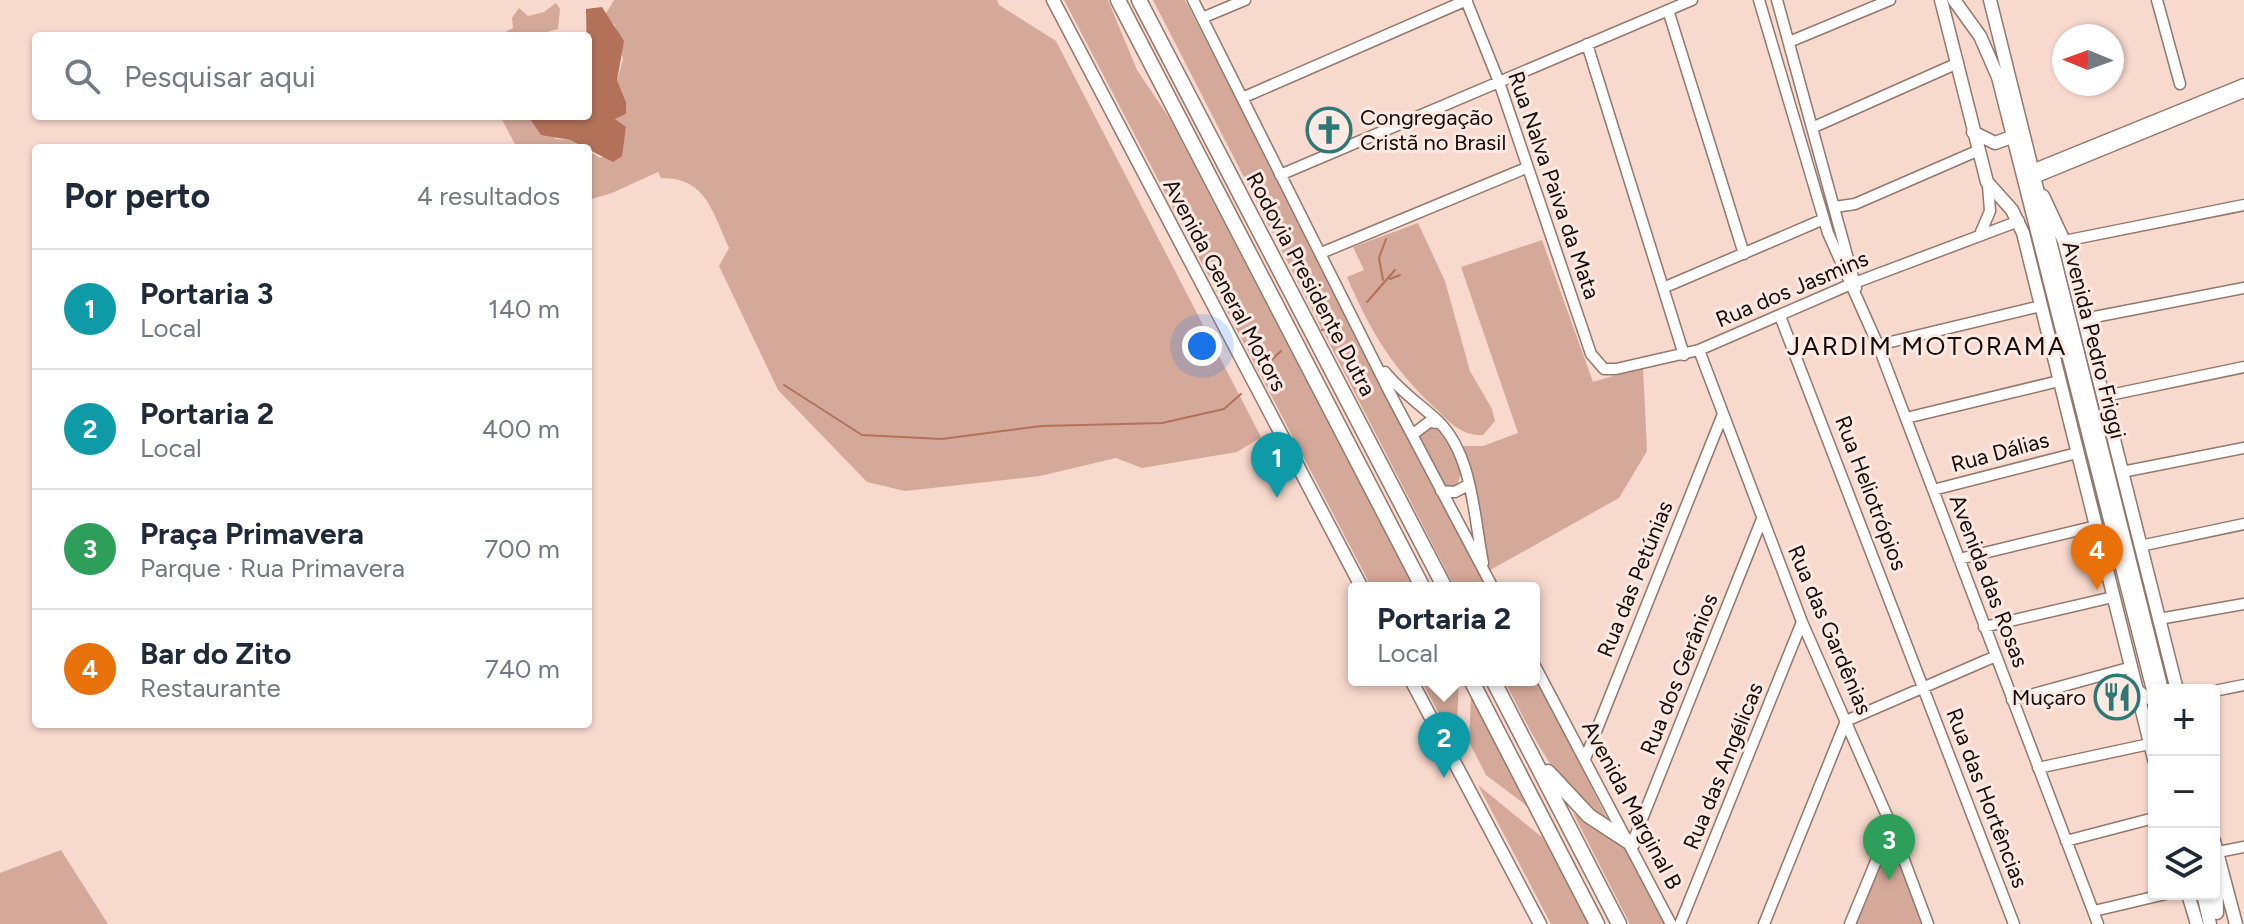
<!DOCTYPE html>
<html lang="pt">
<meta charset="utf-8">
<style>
body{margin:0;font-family:Figtree,sans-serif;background:#f6f6f7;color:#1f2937}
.controls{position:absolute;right:24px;bottom:24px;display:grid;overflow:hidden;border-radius:8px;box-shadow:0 2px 6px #0004}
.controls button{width:72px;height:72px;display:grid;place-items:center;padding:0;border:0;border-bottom:2px solid #e0e1e3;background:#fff;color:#1f2937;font:40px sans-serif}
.compass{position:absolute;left:2052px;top:24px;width:72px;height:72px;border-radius:50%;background:#fff;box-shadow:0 2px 6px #0004;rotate:271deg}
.you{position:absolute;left:1202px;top:346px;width:28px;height:28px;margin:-20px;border:6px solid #fff;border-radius:50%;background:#1a73e8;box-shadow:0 0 0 12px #1a73e833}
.badge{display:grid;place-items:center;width:52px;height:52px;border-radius:50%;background:#111827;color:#fff;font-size:26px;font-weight:700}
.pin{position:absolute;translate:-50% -66px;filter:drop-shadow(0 2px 4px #0008)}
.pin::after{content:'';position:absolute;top:42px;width:28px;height:24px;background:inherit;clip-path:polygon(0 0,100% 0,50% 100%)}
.popup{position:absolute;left:1348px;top:582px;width:192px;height:104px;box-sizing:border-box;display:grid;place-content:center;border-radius:8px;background:#fff;filter:drop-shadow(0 2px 6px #0005);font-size:26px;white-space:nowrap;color:#747a83}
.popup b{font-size:30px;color:#1f2937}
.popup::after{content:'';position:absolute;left:50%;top:100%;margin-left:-16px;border:16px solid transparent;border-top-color:#fff}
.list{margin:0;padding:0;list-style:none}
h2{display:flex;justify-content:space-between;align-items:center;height:104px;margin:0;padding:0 32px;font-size:34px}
h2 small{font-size:26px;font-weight:400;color:#747a83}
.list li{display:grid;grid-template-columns:52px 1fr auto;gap:24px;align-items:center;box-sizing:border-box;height:120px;padding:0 32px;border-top:2px solid #e0e1e3}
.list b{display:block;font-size:30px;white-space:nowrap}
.list p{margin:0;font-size:26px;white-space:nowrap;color:#747a83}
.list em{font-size:26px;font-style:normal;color:#747a83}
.icon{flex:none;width:44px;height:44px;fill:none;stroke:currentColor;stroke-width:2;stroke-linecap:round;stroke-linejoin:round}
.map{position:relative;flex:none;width:2244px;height:924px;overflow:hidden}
.search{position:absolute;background:#fff;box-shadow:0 2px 6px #0004;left:32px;top:32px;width:560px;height:88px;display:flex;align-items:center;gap:20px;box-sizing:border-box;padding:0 28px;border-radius:8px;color:#747a83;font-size:30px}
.panel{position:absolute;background:#fff;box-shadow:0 2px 6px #0004;left:32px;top:144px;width:560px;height:584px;border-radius:8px}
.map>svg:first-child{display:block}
.green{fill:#d5a999}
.water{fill:#b27158}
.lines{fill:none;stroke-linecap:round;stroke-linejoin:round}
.stream{stroke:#b27158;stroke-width:2}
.minor-casing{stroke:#94786d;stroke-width:13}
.major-casing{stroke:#94786d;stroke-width:15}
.highway-casing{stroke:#94786d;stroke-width:17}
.minor{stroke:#fff;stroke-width:10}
.major{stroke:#fff;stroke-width:12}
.highway{stroke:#fff;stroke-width:14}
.labels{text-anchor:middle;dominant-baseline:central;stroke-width:6;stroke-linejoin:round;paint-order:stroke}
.poi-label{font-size:22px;fill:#140a07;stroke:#fce9e2;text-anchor:start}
.street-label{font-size:22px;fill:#140a07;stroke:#fce9e2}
.quarter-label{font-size:26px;letter-spacing:2px;fill:#140a07;stroke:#fce9e2}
</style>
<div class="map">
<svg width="2244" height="924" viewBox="0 0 2244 924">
<rect width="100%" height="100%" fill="#f8d9cd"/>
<path class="green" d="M614,0H997L999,5L1056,41L1261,437L1237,452L1142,468L1116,458L1040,476L905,491L867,482L778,390L719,266L729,248C713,213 706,177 661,178L658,172L612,193L588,200V150L600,158L620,148L626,128L615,119L626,114V102L617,80L623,60L615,25L605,15Z
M1064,0H1108L1137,70L1170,119L1414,588H1372Z
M1153,0H1185L1489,588H1455Z
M556,3L560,9L558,29L533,36H498L513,28L512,18L519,8L528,16L544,12Z
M500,116H528L556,139L570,140L584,148H517Z
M1418,223L1445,281L1470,371L1492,409L1495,421L1483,435C1462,436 1450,423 1436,409C1393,369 1370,331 1347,277L1364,270L1353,247Z
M1542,240L1593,382L1643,367L1647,451L1619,498L1485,573L1456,446H1483L1518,433L1461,267Z
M1436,426L1463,468L1457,485L1445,490L1416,436L1422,427Z
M1534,674L1608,820C1556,791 1531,731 1504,680H1534Z
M1421,680H1459L1456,745Z
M1471,697L1527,806L1486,775L1469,742Z
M1478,785L1549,843L1591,924H1551Z
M1573,813L1631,850L1668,924H1630Z
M1889,836L1923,924H1853Z
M61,850L108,924H0V873Z"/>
<path class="water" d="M602,7L624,41L617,80L626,102V114L615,119L626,127L622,156L613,162L570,140L541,135L528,116H588L586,9Z"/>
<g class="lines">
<path class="stream" d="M1390,279L1400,275
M1383,280L1379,258L1386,239
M1367,302L1395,270
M1322,330L1338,322
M1260,371L1281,351
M784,385L862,435L942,439L1041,426L1162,423L1224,409L1241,394"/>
<g class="minor-casing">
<path id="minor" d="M1193,0L1390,393L1493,588
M1466,0L1499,82L1591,354L1604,369H1616L1699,350L1849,285L2019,221
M1759,0L1828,233L1878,345L2098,924
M1777,0L1856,288
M2157,0L2180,84
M1668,10L1744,254
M1202,18L1245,0
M1789,42L1890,0
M1587,44L1684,355
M1242,98L1467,0
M1814,127L1958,63
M2032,170L2244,84
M1280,175L1692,0
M2034,178L2244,92
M1835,207L1855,204L1977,151
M1981,232L1990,211L1988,185
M2064,241L2244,205
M1321,253L1526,168
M1663,288L1824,219
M1780,316L2014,924
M2084,319L2244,288
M1878,345L2041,306
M1699,350L1802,622L1891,825L1928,924
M1385,372C1401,392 1421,405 1439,422C1473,456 1474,518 1483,563
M2105,396L2244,367
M1906,418L2059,381
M1412,435L1429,422L1439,423
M2122,472L2244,448
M1933,490L2077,453
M1441,491L1455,492L1468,485
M2140,546L2244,524
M1959,559L2096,526
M2159,619L2244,604
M1984,627L2113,597
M1534,664L1671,924
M2138,690L2154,703
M2214,691L2244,685
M2012,700L2132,667
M1585,759L1723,414
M2038,768L2154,743
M2066,841L2154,818
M1632,844L1762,519
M2218,852L2244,847
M2094,911L2166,894
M1680,924L1802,622
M1764,924L1846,721L1996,656
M1850,924L1891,825"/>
</g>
<g class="major-casing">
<path id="major" d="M1053,0L1362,588
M1941,0L1987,182L2012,210L2023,233L2154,759
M1954,0L1980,36L1998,77L2154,694
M1990,0L2162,690
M1973,132L1995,143L2017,135
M2043,196L2064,241L2177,690
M1411,680L1540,924
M2214,841L2236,924
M2216,868L2217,913
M2188,894L2197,924
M2203,894L2210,924"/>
</g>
<g class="highway-casing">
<path id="highway" d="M1118,0L1423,588
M1139,0L1445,588
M1471,680L1597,924
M1493,680L1619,924
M1548,772L1589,816L1632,844"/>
</g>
<use href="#minor" class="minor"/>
<use href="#major" class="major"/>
<use href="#highway" class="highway"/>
</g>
<defs>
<g id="church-ring" transform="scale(2.3)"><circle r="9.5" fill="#fce9e2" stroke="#2e7774" stroke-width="1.5"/><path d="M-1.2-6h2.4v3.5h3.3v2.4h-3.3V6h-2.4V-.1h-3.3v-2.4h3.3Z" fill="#2e7774"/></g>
<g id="restaurant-ring" transform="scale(2.3)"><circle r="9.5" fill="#fce9e2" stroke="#2e7774" stroke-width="1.5"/><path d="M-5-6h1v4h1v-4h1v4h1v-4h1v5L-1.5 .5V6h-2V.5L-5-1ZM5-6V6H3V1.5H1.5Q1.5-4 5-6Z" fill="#2e7774"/></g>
</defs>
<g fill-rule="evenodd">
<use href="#church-ring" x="1329" y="130"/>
<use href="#restaurant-ring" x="2117" y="697"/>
</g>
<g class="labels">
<g class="poi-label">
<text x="1360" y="117">Congregação<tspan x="1360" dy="25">Cristã no Brasil</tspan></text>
<text x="2086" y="697" text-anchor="end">Muçaro</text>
</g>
<g class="street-label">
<text transform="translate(1554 185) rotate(71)">Rua Nalva Paiva da Mata</text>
<text transform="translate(1311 284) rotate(62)">Rodovia Presidente Dutra</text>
<text transform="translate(1225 285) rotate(62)">Avenida General Motors</text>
<text transform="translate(1792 289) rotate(-23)">Rua dos Jasmins</text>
<text transform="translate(2094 340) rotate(76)">Avenida Pedro Friggi</text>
<text transform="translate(2000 452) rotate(-15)">Rua Dálias</text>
<text transform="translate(1871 493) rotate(69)">Rua Heliotrópios</text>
<text transform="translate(1635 579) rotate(-68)">Rua das Petúnias</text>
<text transform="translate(1989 581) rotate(69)">Avenida das Rosas</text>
<text transform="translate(1830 630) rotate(67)">Rua das Gardênias</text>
<text transform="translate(1679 674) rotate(-68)">Rua dos Gerânios</text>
<text transform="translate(1723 766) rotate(-68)">Rua das Angélicas</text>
<text transform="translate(1987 798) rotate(69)">Rua das Hortências</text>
<text transform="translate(1632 805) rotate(62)">Avenida Marginal B</text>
</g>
<g class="quarter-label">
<text x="1927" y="346">JARDIM MOTORAMA</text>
</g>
</g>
</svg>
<div class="controls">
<button>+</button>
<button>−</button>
<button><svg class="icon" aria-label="layers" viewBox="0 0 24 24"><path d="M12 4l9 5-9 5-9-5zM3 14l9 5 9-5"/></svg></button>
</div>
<svg class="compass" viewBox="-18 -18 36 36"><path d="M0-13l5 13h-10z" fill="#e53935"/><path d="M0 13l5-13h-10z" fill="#747a83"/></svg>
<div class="you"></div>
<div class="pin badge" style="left:1277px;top:498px;background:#0f9aa8">1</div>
<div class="pin badge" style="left:1444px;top:778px;background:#0f9aa8">2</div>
<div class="popup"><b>Portaria 2</b>Local</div>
<div class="pin badge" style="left:1889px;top:880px;background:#2e9e5b">3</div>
<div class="pin badge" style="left:2097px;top:590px;background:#e8710a">4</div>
<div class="search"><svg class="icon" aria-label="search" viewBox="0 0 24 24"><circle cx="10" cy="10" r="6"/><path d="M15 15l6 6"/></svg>Pesquisar aqui</div>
<section class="panel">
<h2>Por perto<small>4 resultados</small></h2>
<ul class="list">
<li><span class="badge" style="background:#0f9aa8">1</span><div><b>Portaria 3</b><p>Local</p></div><em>140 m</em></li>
<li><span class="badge" style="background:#0f9aa8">2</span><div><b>Portaria 2</b><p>Local</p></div><em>400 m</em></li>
<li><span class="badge" style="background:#2e9e5b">3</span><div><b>Praça Primavera</b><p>Parque · Rua Primavera</p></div><em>700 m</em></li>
<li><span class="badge" style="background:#e8710a">4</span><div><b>Bar do Zito</b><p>Restaurante</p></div><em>740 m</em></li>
</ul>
</section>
</div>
